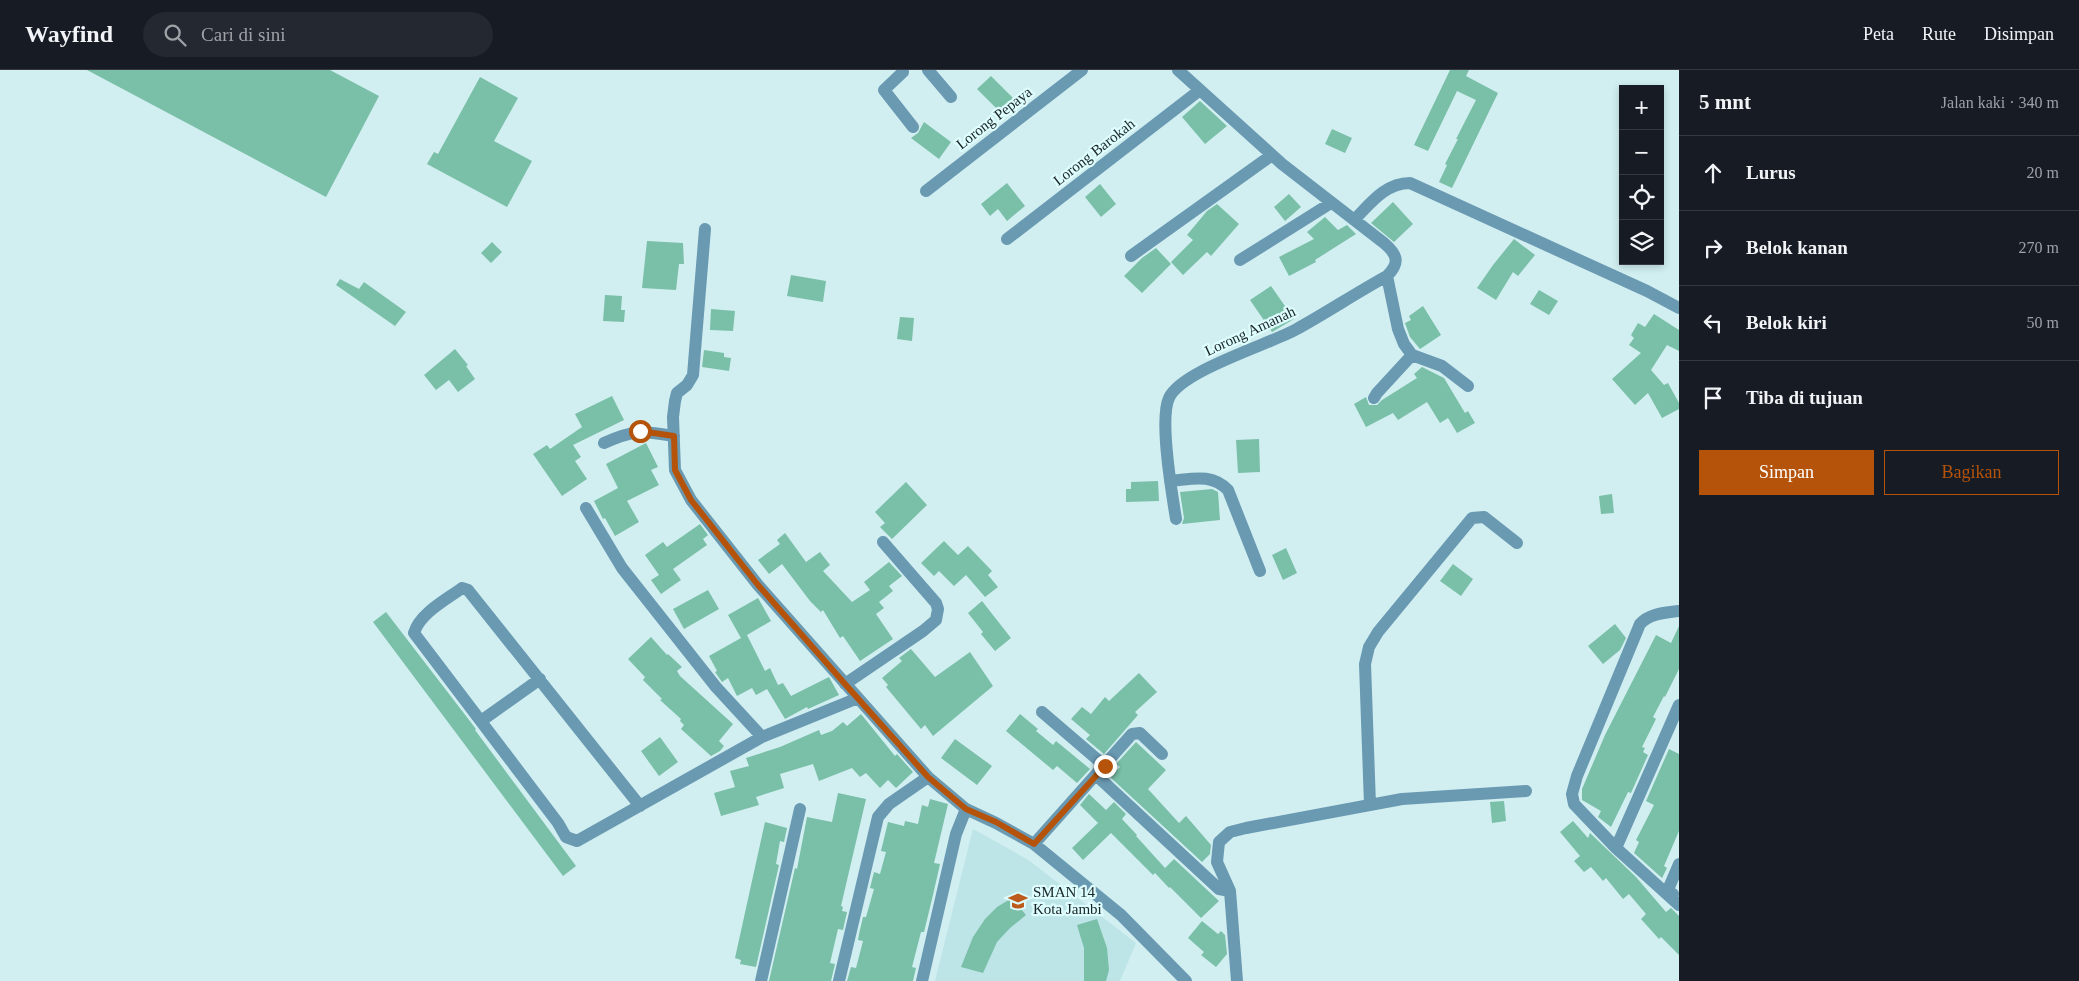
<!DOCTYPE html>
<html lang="id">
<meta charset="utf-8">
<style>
body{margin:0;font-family:Georgia,serif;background:#242831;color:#f1f3f6}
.controls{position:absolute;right:15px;top:15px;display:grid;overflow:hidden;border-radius:0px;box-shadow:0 2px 8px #0003}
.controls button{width:45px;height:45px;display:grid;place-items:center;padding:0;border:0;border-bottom:1px solid #363941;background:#171b24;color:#f1f3f6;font:25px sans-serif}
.stop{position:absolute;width:15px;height:15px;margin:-11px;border:4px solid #b45309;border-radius:50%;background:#fff}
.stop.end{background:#b45309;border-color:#fff;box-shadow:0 1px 5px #0008}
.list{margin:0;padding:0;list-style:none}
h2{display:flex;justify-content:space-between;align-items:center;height:65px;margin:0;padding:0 20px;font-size:21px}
h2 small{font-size:16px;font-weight:400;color:#9ea1a6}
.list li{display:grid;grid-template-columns:32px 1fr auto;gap:15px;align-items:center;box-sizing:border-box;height:75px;padding:0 20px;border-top:1px solid #363941}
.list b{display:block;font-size:19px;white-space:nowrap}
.list em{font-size:16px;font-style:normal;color:#9ea1a6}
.actions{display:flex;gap:10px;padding:15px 20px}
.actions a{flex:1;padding:11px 0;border:1px solid #b45309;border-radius:0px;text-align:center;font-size:18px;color:#b45309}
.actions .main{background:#b45309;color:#fff}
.icon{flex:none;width:28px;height:28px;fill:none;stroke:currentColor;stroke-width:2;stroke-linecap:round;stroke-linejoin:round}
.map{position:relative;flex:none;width:1679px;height:911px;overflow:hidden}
header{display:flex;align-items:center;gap:30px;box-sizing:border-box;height:70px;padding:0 25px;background:#171b24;border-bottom:1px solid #363941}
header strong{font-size:24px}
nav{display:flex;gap:28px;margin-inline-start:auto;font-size:18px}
.search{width:350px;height:45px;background:#242831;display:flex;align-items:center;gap:12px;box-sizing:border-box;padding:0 18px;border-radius:28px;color:#9ea1a6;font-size:19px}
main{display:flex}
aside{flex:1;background:#171b24}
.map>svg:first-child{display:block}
.built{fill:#bde4e6}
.building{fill:#7abfa7}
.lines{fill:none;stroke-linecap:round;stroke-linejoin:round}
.minor{stroke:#6a99b2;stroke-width:12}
.route{stroke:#b45309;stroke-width:6}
.labels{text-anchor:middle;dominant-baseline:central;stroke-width:4.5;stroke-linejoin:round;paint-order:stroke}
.street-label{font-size:15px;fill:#192425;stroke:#defdfe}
.poi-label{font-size:15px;fill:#192425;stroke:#defdfe;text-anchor:start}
</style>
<header>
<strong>Wayfind</strong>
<div class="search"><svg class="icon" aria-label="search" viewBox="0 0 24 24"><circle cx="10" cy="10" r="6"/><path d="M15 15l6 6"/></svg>Cari di sini</div>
<nav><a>Peta</a><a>Rute</a><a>Disimpan</a></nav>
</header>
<main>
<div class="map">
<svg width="1679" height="911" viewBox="0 0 1679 911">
<rect width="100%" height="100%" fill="#d1eff1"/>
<path class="built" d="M973,759L1027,789L1136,873L1120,911H935Z"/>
<path class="building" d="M87,0H330L379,26L326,127Z
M1450,0H1469L1466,6L1498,23L1452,118L1439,112L1447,95L1445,94L1458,69H1456L1476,30L1457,21L1428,81L1414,75Z
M991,6L1013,28L1000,42L977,19Z
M480,7L518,28L494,71L532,91L507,137L427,94L434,82L438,84Z
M1200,31L1227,56L1205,74L1182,47Z
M924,52L951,72L939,89L911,68L918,63Z
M1332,59L1352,68L1345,83L1325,74Z
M1007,113L1025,136L1007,151L998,139L990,146L981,134Z
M1100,114L1116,134L1101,147L1085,127Z
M1289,124L1301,137L1285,151L1274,137Z
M1393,132L1413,154L1394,172L1371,153Z
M1217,134L1239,154L1211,186L1207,182L1183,205L1171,192L1193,170L1187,165L1207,141Z
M1325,147L1338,160L1347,155L1356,164L1315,190L1316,192L1289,206L1279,187L1314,169L1307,162Z
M1514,169L1535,185L1518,206L1513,202L1496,230L1477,218L1493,195Z
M647,171L683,173L684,194H679L676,220L642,218Z
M492,172L502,182L491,193L481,183Z
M1156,178L1171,194L1142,223L1124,206L1142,188Z
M791,205L826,211L823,232L787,226Z
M340,209L359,219L364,212L406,242L395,256L336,215Z
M1271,216L1294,249L1272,262L1250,230Z
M1539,220L1558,231L1549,245L1530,234Z
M605,225L622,226L621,240H625L624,252L603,251Z
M1423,236L1441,265L1420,279L1410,267L1405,253L1411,250L1409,246Z
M711,239L735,241L733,261L710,260Z
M1654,244L1679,260V281L1667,275L1651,300L1664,315L1668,313L1679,333V339L1662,348L1648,323L1635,335L1612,309L1641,283L1629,275L1634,268L1631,265L1638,253L1645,257Z
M900,247L914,248L912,271L897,269Z
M455,279L468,295L466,296L475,309L458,322L449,310L436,320L424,305Z
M704,280L724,283V287L731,288L729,301L702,297Z
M1422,297L1444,308L1465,343L1468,341L1475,353L1457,363L1448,348L1440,353L1427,332L1398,350L1393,343L1366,357L1354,334L1366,327L1369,335H1377L1382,330L1417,308L1414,304Z
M612,326L624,350L573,375L581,387L575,391L587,409L562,426L533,384L547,375L550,379L582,357L575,344Z
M1259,369L1260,402L1238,403L1236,370Z
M646,373L658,397L651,400L659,415L627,431L639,452L615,466L605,448L603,449L594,431L618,418L606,394Z
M1158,411L1159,431L1126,432V419H1131V412Z
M906,412L927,435L892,469L880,457L885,453L875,442Z
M1212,419L1218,422L1220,450L1182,454L1184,448L1180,422Z
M1612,424L1614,443L1601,444L1599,426Z
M700,454L708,465L703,469L707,475L673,499L681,510L661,524L651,510L659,505L645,485L663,472L667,477Z
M785,463L806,492L820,482L830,495L823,501L852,532L870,520L864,512L889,492L902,506L889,516L893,521L879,532L884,538L876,544L893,569L860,591L843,566L840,568L823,540L821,542L810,531L782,494L769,504L758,490L780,474L777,470Z
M944,471L958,485L968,476L992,501L988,505L998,517L985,527L966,505L954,516L939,501L934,506L921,493Z
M1286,478L1297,503L1283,510L1272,485Z
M1453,494L1473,509L1461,526L1440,511Z
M708,520L719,539L684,559L673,539Z
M758,528L771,551L747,565L765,601L770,598L778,615L783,613L791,626L829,607L839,625L808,639L807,637L785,649L767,619L756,625L752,618L737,626L728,608L722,612L715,602L717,601L709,586L741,568L728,545Z
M982,531L1011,568L995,581L981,564L983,562L968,543Z
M386,542L476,659L475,660L576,796L563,806L373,552Z
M1615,554L1626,568L1620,580L1603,594L1588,576Z
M1679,556V599L1665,627L1664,626L1653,647L1656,649L1642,677L1645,678L1643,682L1648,685L1631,723L1628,722L1611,757L1598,747L1601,741L1582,730V719L1605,665L1656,565L1671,573Z
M651,567L667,585L668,584L682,597L677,601L680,606L733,654L719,671L724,676L720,681L711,686L681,659L684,655L680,651L681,649L660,630L662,629L643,610L645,607L628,589Z
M911,579L935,607L970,582L993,616L933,666L925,655L921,659L886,617L888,615L882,608L902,591L899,588Z
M1139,603L1157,622L1135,642L1138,645L1104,684L1086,669L1090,665L1071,649L1082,637L1091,644L1105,627L1109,631Z
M861,644L895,686L897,684L913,702L896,718L888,710L880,718L866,703L860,707L852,698L819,711L813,694L780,704L784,718L756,727L759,735L721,746L714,723L735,717L730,701L749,696L746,688L780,677L819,660L821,665L832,661L843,652L847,656Z
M1020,644L1038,659L1036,661L1053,675L1056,671L1090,699L1077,713L1057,696L1053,700L1006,661Z
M660,667L678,692L659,706L641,681Z
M955,669L992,696L977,715L941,688Z
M1136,672L1166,700L1148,719L1179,753L1186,746L1211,775L1210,784L1202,792L1110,707L1120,697L1116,694Z
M1669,679L1679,684V761L1664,796L1667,798L1662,808L1634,783L1639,772L1636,770L1654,735L1646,731Z
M838,723L866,729L841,836L843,837L842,841L847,842L843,860L838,859L830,893L835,894L831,911H769L795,798L797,799L807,747L832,752Z
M1089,724L1106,740L1114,732L1126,744L1122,749L1137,765L1136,766L1165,798L1174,789L1219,831L1201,848L1170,817L1169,818L1155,803L1153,805L1111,763L1083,790L1072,778L1098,753L1080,735Z
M930,729L948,734L934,793L940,794L933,825L924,862H921L912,897L916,898L913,911H847L851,897L856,898L863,871L858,870L859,864L863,847H866L874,819L870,818L874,802L880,804L886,782L881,781L888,752L904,756L905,751L918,754L922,735L928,737Z
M1504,731L1506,751L1492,753L1490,732Z
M1573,751L1588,768L1590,763L1636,807L1666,842L1671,838L1679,846V885L1661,867L1659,869L1641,849L1646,844L1629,824L1623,829L1606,808L1603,811L1591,797L1584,802L1574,791L1580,786L1560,762Z
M765,752L787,758L784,772L780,771L776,794L779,795L756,897L740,894L741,890L735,888Z
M1012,828L1026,845L1010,858L997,872L983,903L961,897L973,867L985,849L997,837Z
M1097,849L1107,878L1109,900L1106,911H1084V878L1077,855Z
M1202,851L1218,864L1221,861L1225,865L1227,884L1216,897L1201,885L1204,882L1188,868Z"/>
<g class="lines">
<path class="minor" d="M928,0L951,27
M903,2L884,20L913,57
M926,121L1082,0
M1354,150C1370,134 1385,113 1410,113L1647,221L1679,238
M705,159L693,305L687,315L677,323L675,331L673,347L675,400L691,430L758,515L928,707L966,739L996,753L1034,774L1121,845L1186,911
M1007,169L1200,20
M1131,186L1272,85
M1240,190L1331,133
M1387,206L1398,259L1404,274L1412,285L1442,296L1468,316
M1374,328L1377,323L1412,285
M604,373C635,359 642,361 674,366
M1170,411C1193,409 1211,403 1228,420L1260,501
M586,438L622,498L716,617L762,667
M1176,449C1172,424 1159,349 1169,328C1181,301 1267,275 1295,260C1326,243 1356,223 1387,206C1400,193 1398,185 1384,173L1282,94L1178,0
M1679,541C1665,543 1650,543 1640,554L1577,706L1572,724L1574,734L1616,778L1679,835
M845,614L923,561L936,550L938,539L936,533L883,472
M1042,642L1105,696
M481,651L540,609
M1096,705L1219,819L1230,821
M1370,735L1365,594L1369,577L1378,562L1472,448L1484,447L1517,473
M640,736L468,520L462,518C446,530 420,543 414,563L558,753L566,767L577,771L762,667L858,628
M1034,774L1132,664L1140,663L1162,684
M1616,778L1679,635
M1673,824L1667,822L1679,794
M761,911L800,739
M839,911L878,747L889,734L928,707
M922,911L956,764L966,739
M1237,911L1230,821L1217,792L1219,772L1230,762L1246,758L1402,729L1526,721"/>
</g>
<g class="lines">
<path class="route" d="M640,361L674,366L675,400L691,430L758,515L845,614L928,707L966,739L996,752L1034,774L1105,696"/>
</g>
<defs>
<g id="school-bare" transform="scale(1.5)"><path d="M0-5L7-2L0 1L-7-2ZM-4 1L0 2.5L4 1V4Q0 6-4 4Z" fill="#bd5b1d" stroke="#defdfe" stroke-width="2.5" paint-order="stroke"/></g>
</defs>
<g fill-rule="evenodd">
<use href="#school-bare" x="1018" y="831"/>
</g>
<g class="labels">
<g class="street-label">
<text transform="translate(994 48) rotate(-38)">Lorong Pepaya</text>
<text transform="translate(1094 82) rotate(-38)">Lorong Barokah</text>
<text transform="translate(1250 261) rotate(-25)">Lorong Amanah</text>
</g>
<g class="poi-label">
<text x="1033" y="822">SMAN 14<tspan x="1033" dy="17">Kota Jambi</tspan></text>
</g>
</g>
</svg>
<div class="controls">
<button>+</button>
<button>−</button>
<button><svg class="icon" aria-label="locate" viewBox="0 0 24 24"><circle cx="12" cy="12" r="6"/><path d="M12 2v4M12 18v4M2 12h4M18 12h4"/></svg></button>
<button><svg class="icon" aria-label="layers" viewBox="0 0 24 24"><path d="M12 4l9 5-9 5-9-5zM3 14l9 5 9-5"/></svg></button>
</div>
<div class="stop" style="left:640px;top:361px"></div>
<div class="stop end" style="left:1105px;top:696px"></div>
</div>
<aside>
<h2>5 mnt<small>Jalan kaki · 340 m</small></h2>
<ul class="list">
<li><svg class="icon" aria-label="ahead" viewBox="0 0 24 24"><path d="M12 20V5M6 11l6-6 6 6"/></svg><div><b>Lurus</b></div><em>20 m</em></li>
<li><svg class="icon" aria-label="right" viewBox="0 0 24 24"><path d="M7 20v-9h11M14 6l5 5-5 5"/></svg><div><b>Belok kanan</b></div><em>270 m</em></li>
<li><svg class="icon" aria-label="left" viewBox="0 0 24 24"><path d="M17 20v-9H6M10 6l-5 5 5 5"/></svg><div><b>Belok kiri</b></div><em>50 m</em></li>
<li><svg class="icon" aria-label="arrive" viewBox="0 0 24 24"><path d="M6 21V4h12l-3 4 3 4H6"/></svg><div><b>Tiba di tujuan</b></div></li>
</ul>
<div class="actions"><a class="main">Simpan</a><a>Bagikan</a></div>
</aside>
</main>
